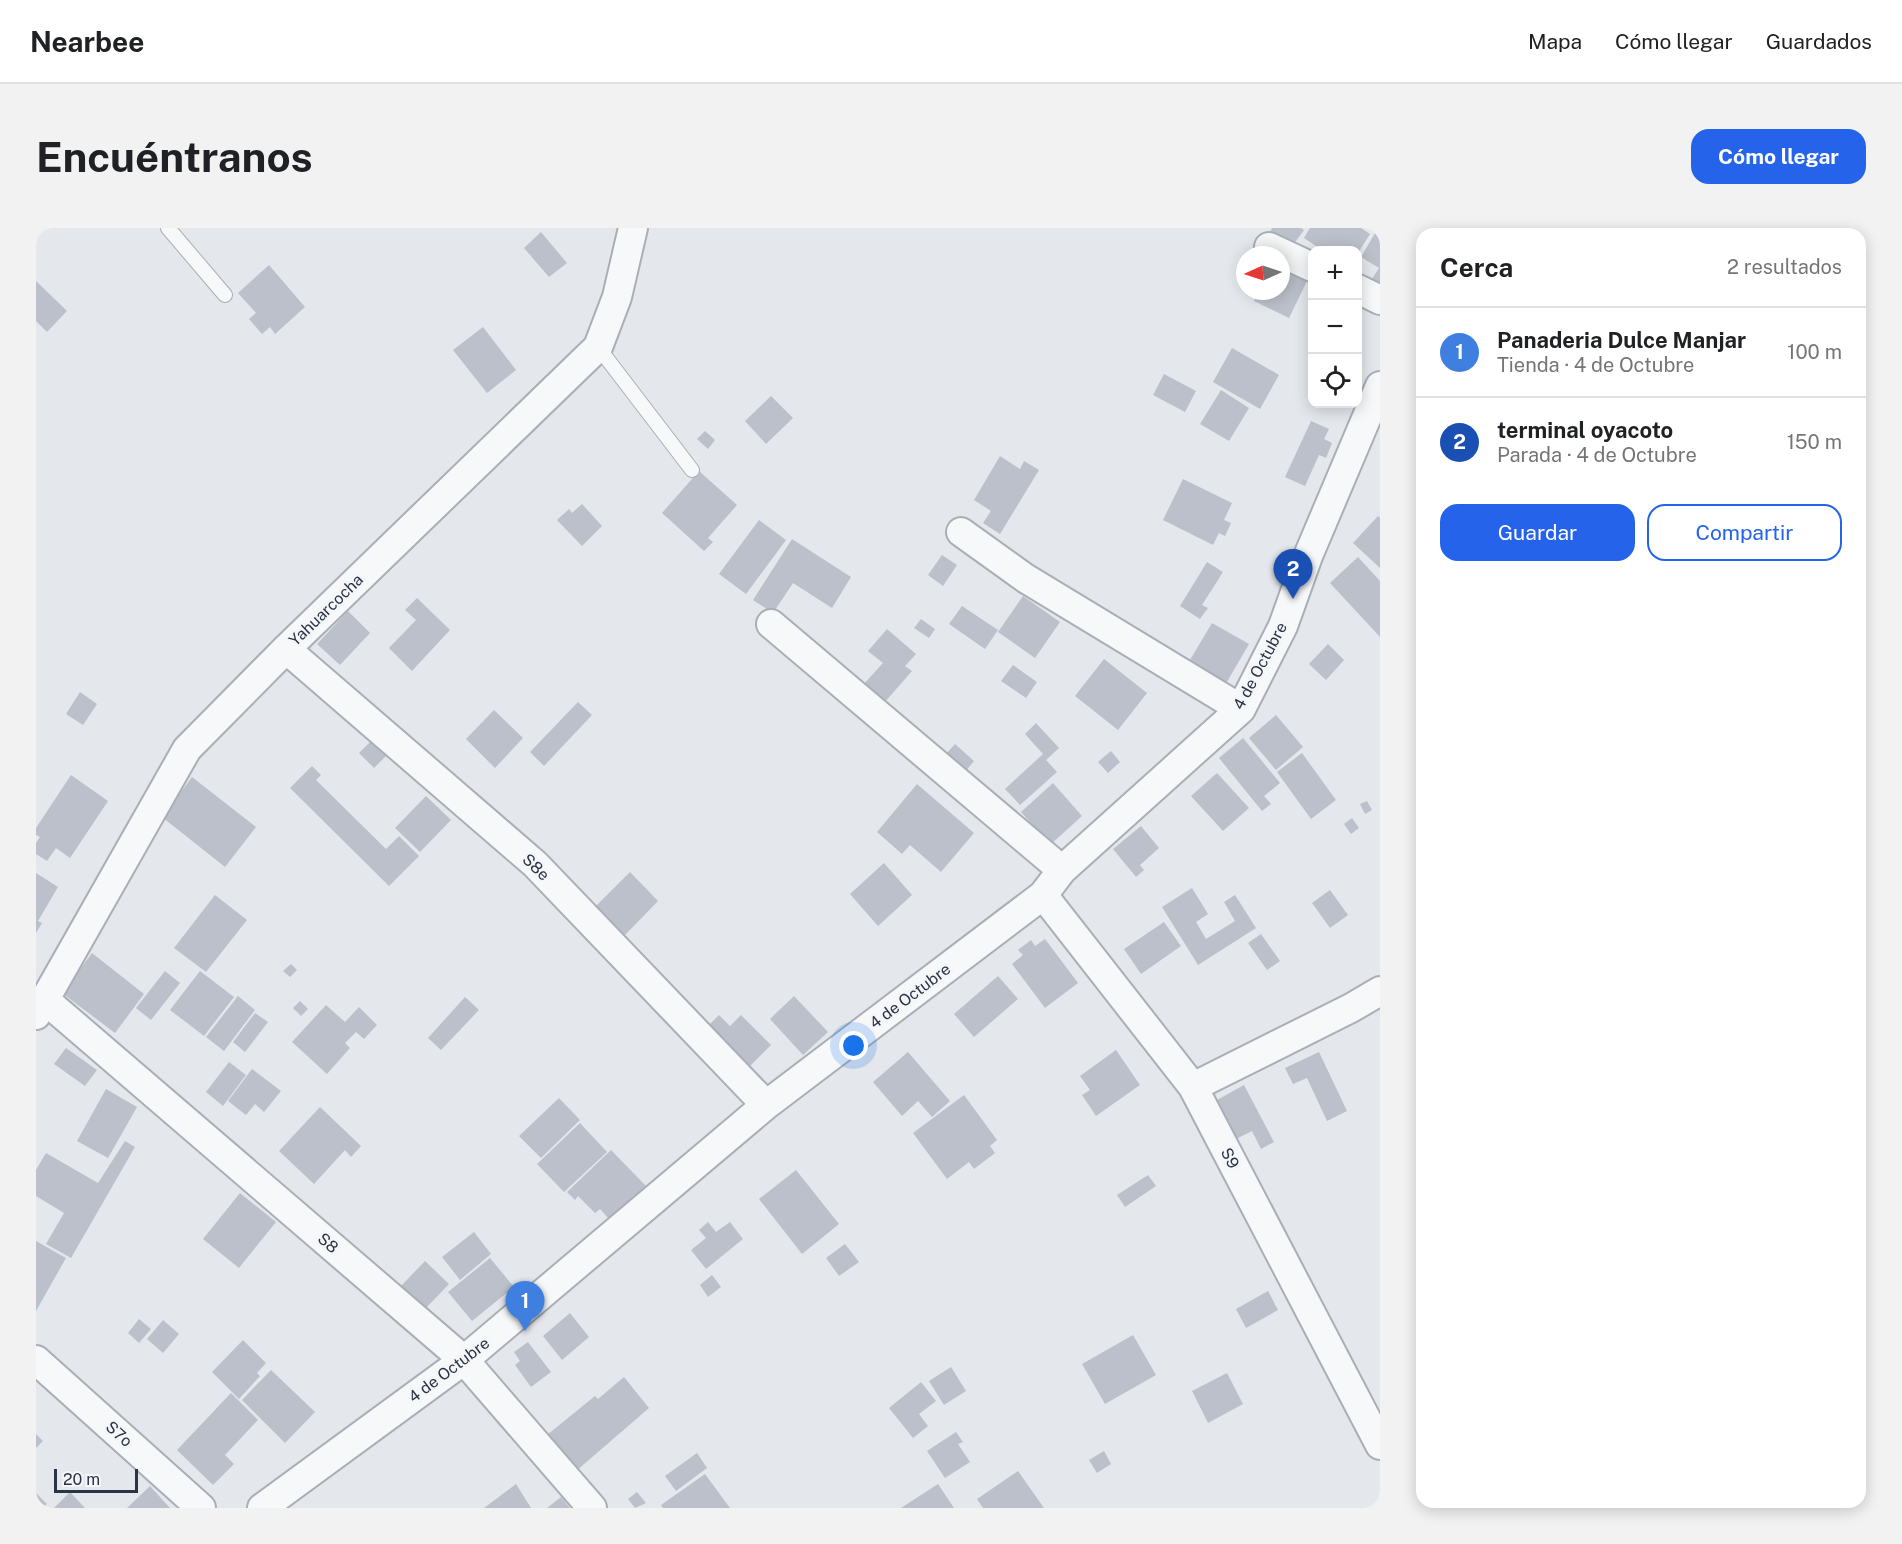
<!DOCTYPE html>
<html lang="es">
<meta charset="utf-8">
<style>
body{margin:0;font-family:"Public Sans",sans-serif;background:#f2f2f2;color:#202124}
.controls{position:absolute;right:18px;top:18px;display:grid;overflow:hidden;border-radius:12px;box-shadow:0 3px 15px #0003}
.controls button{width:54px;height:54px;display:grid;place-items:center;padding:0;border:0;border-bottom:2px solid #e0e0e0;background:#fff;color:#202124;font:30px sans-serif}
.compass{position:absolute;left:1200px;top:18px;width:54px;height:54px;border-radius:50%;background:#fff;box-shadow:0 3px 15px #0003;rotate:267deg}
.scale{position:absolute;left:18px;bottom:15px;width:84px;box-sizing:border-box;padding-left:6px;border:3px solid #2b3445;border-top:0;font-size:16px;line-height:21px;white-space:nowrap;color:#2b3445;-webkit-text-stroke:4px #f4f6f9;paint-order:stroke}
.you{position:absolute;left:818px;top:818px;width:21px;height:21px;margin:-15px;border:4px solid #fff;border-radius:50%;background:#1a73e8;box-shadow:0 0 0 9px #1a73e833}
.badge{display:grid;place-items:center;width:39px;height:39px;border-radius:50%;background:#2563eb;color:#fff;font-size:20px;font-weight:700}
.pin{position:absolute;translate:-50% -50px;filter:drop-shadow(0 2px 3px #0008)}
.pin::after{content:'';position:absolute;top:32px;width:21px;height:18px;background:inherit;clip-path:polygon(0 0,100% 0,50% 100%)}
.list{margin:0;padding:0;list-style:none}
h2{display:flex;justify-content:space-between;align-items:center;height:78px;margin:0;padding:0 24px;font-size:26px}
h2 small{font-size:20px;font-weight:400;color:#757577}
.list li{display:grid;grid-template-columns:39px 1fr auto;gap:18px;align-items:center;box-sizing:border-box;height:90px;padding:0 24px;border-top:2px solid #e0e0e0}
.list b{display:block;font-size:22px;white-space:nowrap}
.list p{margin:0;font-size:20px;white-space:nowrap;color:#757577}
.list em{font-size:20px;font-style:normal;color:#757577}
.actions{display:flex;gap:12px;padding:18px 24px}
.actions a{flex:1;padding:14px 0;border:2px solid #2563eb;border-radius:18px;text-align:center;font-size:21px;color:#2563eb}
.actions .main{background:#2563eb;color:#fff}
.icon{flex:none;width:33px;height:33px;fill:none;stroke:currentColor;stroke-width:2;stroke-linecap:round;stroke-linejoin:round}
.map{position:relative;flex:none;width:1344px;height:1280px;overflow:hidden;border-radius:18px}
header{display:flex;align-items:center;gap:36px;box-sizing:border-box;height:84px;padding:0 30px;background:#fff;border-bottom:2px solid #e0e0e0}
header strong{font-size:28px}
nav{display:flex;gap:33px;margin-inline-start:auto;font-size:21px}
.intro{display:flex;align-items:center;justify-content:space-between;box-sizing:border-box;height:144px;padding:0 36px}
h1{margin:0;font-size:42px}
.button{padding:15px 27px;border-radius:18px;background:#2563eb;color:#fff;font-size:21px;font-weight:700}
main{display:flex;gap:36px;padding:0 36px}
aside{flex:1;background:#fff;border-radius:18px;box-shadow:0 3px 15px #0003}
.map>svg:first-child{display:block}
.building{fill:#bbc0ca}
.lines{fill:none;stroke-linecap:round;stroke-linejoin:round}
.service-casing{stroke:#a9aeb7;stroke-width:16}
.minor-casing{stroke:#a9aeb7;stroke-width:32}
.service{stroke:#f7f8fa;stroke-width:14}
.minor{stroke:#f7f8fa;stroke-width:28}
.labels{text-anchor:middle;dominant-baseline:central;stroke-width:6;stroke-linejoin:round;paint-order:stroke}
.street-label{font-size:16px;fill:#2b3445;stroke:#f4f6f9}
</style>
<header>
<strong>Nearbee</strong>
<nav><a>Mapa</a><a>Cómo llegar</a><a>Guardados</a></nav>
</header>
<div class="intro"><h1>Encuéntranos</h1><a class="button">Cómo llegar</a></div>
<main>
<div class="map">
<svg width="1344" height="1280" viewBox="0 0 1344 1280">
<rect width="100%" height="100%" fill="#e4e7ec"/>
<path class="building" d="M1236,0H1265L1268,2L1255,20L1234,4Z
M1274,0H1325L1334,6L1322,25V22H1286L1268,10Z
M1342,0H1344V57L1336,51L1343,40L1325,29Z
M505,4L531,35L513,49L488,20Z
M233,37L269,79L239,106L234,99L226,106L213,91L220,85L202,65Z
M1245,38L1272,51L1253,90L1218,73L1223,63H1245Z
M0,53L31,83L11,104L0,93Z
M1322,75L1327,79L1322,89Z
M447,99L480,142L451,165L417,122Z
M1196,120L1243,147L1224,181L1177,154Z
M1128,146L1160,163L1149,184L1117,167Z
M1185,162L1213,180L1193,213L1164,196Z
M735,168L757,190L730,216L709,193Z
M1275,193L1293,201L1288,211L1296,215L1290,230L1283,227L1269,258L1249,249Z
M669,203L679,212L672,221L661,211Z
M964,228L984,241L988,233L1003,242L964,306L947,295L955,283L938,272Z
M663,243L701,277L672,310L677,314L668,323L626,285Z
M1147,251L1196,275L1188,292L1195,295L1189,308L1183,305L1177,317L1127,292Z
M546,276L566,298L546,318L521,292L533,281L536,285Z
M1342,288L1344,290V340L1317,315Z
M723,292L750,312L710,366L683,346Z
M756,311L815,349L796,380L757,355L737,385L717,372Z
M906,327L921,337L907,358L892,347Z
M1322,329L1344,353V409L1294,355Z
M1171,334L1187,344L1166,377L1172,380L1164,391L1144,378Z
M987,368L1024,394L999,430L962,404Z
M381,370L414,402L376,443L353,420L380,392L369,382Z
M926,378L962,402L949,421L913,396Z
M312,383L334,405L304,437L281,416Z
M885,391L899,401L893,410L878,400Z
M1176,395L1213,416L1188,459L1151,437Z
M851,401L880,426L869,438L876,443L848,475L827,457L847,435L832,423Z
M1292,416L1308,432L1290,452L1273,436Z
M1068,431L1111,465L1082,502L1039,468Z
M977,437L1001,454L990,470L965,453Z
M44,464L61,476L47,497L30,486Z
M542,474L556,487L508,538L494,524Z
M458,482L487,510L459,540L430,511Z
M1240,487L1267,519L1240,542L1213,510Z
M1000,495L1023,520L1010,532L1021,544L984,577L969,561L1007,526L989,506Z
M1207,510L1244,555L1228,568L1235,576L1226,583L1183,530Z
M336,512L351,527L338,540L323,525Z
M919,516L938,533L929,544L910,526Z
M1075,523L1084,534L1072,545L1062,534Z
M1266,525L1300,572L1275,591L1241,544Z
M276,538L285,547L280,552L350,621L363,608L383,628L353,658L254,560Z
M1181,545L1213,580L1187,603L1155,568Z
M35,547L72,573L34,630L20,620L11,633L0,626V615L4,609L0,607V600Z
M156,549L220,599L189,639L126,589Z
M1017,555L1046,588L1014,617L985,584Z
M881,556L938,605L905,644L874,617L866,626L841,604Z
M390,568L415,592L384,624L359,600Z
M1331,573L1336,582L1329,586L1324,576Z
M1316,590L1323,600L1315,606L1308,596Z
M1105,598L1123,620L1104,637L1108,642L1100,649L1077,621Z
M848,635L876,667L842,698L814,666Z
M594,644L622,673L589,707L560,678Z
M0,645L22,659L2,693L6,695L0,705Z
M1156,660L1172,686L1160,694L1170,711L1199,693L1188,674L1199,667L1220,700L1162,737L1126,679Z
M1294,662L1312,687L1294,700L1276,675Z
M179,667L211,692L170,744L138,720Z
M1128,694L1145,718L1105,746L1088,721Z
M1225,706L1244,733L1231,742L1212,715Z
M1009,711L1042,755L1009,780L976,736L987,727L982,722L995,712L999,718Z
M56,725L108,766L79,805L26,765Z
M255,736L261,742L254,749L247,743Z
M129,743L144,755L115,792L100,780Z
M164,743L198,769L168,808L134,782Z
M962,748L982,771L938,809L918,786Z
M202,768L219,782L188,823L170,809Z
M758,768L792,804L767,827L734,791Z
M429,769L443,782L405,822L392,810Z
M264,773L272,781L265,788L257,780Z
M290,777L309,794L323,779L341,797L328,811L320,804L309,815L314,820L291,846L256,814Z
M219,785L232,794L209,824L197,814Z
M683,787L694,798L705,787L735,817L711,841L669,801Z
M30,820L61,842L49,858L18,836Z
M1080,822L1104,857L1060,888L1046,867L1054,862L1044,848Z
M872,824L914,873L896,889L882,873L866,888L837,854Z
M1283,824L1311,883L1291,893L1271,850L1257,856L1249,840Z
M193,834L210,847L187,878L170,864Z
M216,841L245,863L228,884L219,876L210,887L192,873Z
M1208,857L1238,914L1225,921L1216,903L1192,915L1172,877Z
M70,861L101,879L72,930L41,913Z
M928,867L961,912L954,918L959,925L938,941L933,934L911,951L877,905Z
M523,870L544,892L505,930L483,908Z
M284,879L325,918L315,929L309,922L278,956L243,923Z
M544,895L571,924L528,964L501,936Z
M89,913L99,919L35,1030L10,1016L28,985L0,968V942L10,925L62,955Z
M575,922L610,958L574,992L564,981L559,985L542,968L539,972L531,964Z
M760,942L803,996L766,1026L723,971Z
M1112,947L1120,958L1089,979L1081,967Z
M204,965L240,994L203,1040L167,1011Z
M672,994L680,1004L694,994L707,1011L670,1041L655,1022L670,1010L663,1002Z
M438,1004L455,1026L424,1052L406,1029Z
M0,1013L30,1030L0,1083Z
M809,1016L823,1034L803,1048L790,1030Z
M454,1030L478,1059L436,1093L412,1064Z
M389,1033L413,1056L389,1081L365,1058Z
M676,1047L685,1059L672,1069L664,1057Z
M1232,1063L1242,1082L1210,1100L1200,1081Z
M534,1085L553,1109L526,1132L507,1108Z
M103,1091L115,1101L103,1115L92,1105Z
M127,1092L143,1106L127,1125L111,1111Z
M1097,1107L1120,1147L1069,1176L1046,1136Z
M207,1112L230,1135L221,1145L224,1148L203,1171L176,1144Z
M492,1114L515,1144L495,1159L479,1137L484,1133L478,1124Z
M915,1139L930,1163L908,1177L893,1153Z
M235,1142L279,1184L249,1215L206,1172Z
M1191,1145L1207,1176L1172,1195L1156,1163Z
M588,1149L613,1180L540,1243L511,1207L559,1168L562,1171Z
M885,1154L900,1173L883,1186L892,1198L877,1210L853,1180Z
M195,1165L222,1192L189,1227L198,1236L177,1257L141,1222Z
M920,1204L927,1214L922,1216L934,1234L909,1250L891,1223Z
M0,1206L7,1213L0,1220Z
M1068,1223L1075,1236L1061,1245L1053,1232Z
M661,1225L671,1240L640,1263L629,1248Z
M982,1243L1008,1280H947L941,1271Z
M669,1246L694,1280H627L625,1277Z
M480,1256L495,1280H448Z
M902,1256L918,1280H865Z
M114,1258L134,1280H91Z
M34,1264L49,1280H18Z
M601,1264L610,1275L599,1280L592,1271Z
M0,1265L11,1276L6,1280H0Z
M525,1269L534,1280H511Z"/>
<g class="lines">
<g class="service-casing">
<path id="service" d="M132,0L189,67
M562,119L656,242"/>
</g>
<g class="minor-casing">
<path id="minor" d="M1233,19L1276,39
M1322,61L1344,72
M925,304L989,350L1205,481
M735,396L1026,642
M250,421L499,636L730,877
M1007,667L1157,859L1344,1217
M8,771L428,1132L556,1280
M0,787L151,521L250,421L562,119L581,69L597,0
M1157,859L1315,780L1344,763
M0,1132L165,1280
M226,1280L428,1132L730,877L1007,667L1026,642L1205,481L1247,398L1272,328L1344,158"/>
</g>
<use href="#service" class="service"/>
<use href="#minor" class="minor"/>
</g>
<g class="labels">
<g class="street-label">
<text transform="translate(290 382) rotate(-44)">Yahuarcocha</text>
<text transform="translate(1224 438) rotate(-62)">4 de Octubre</text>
<text transform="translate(500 639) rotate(44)">S8e</text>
<text transform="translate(874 768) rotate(-37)">4 de Octubre</text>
<text transform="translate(1194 930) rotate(62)">S9</text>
<text transform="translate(292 1015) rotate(41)">S8</text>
<text transform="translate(413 1142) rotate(-37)">4 de Octubre</text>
<text transform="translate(83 1206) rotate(42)">S7o</text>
</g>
</g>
</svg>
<div class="controls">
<button>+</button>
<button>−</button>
<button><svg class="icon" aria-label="locate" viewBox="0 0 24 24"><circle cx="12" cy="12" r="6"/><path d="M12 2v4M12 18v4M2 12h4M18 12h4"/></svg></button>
</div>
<svg class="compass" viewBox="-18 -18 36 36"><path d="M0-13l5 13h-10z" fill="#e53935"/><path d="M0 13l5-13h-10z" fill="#757577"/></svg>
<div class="scale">20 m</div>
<div class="you"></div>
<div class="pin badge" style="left:489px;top:1103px;background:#3f7fe0">1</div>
<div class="pin badge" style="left:1257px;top:371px;background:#1a4fb4">2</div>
</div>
<aside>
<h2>Cerca<small>2 resultados</small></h2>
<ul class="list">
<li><span class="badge" style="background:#3f7fe0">1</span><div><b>Panaderia Dulce Manjar</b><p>Tienda · 4 de Octubre</p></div><em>100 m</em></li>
<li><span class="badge" style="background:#1a4fb4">2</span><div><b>terminal oyacoto</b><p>Parada · 4 de Octubre</p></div><em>150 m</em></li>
</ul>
<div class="actions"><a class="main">Guardar</a><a>Compartir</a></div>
</aside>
</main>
